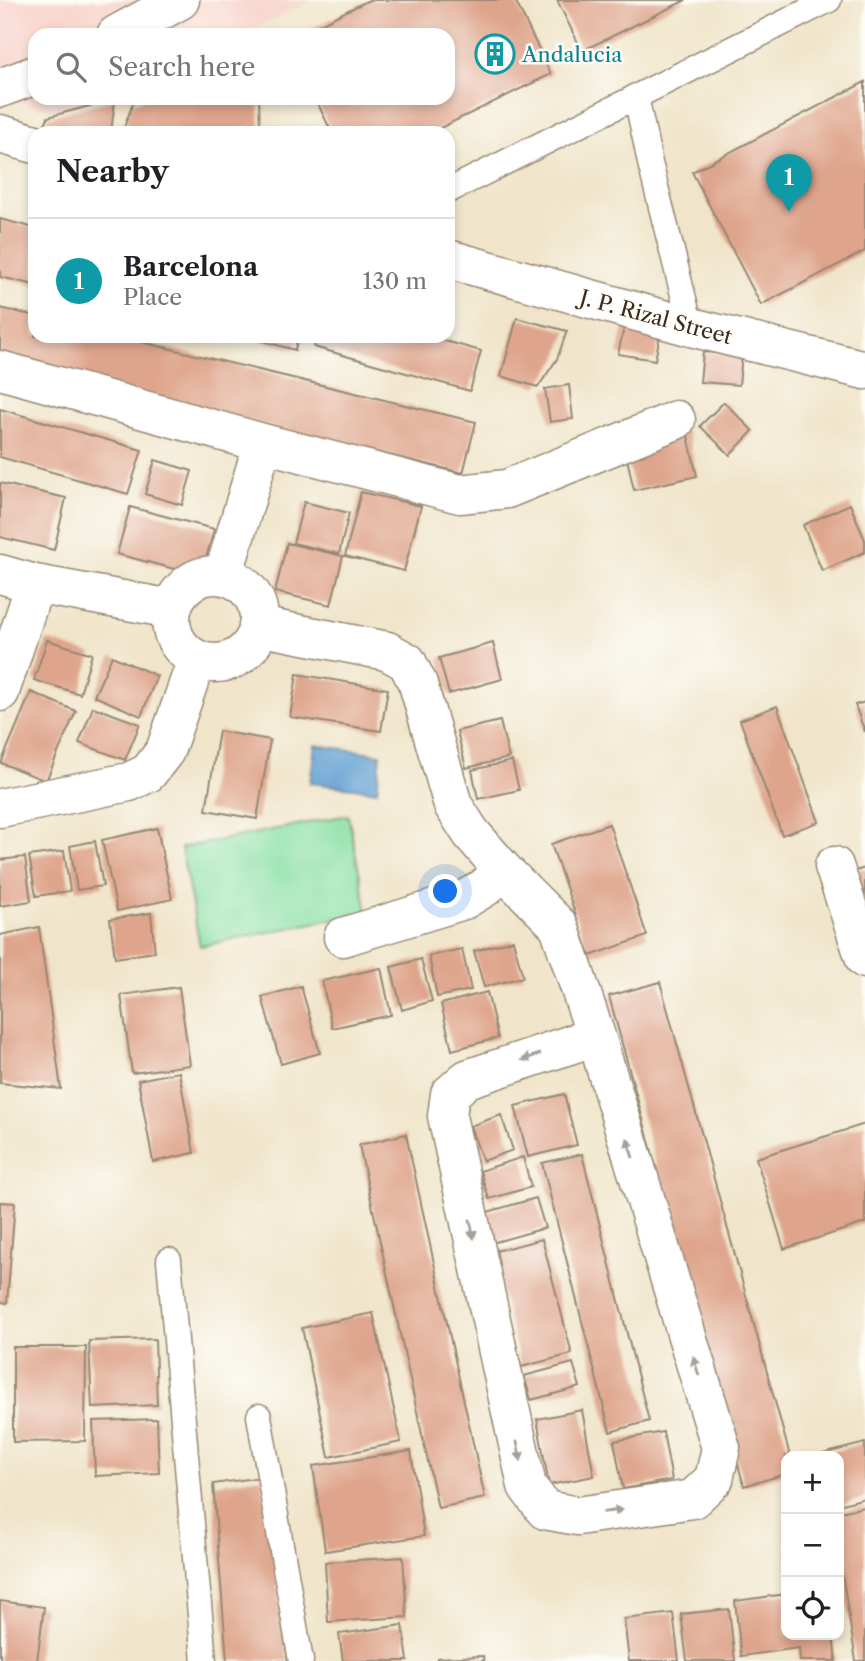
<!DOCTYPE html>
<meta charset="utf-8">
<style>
body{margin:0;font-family:"Libre Caslon Text",serif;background:#f2f2f2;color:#202124}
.controls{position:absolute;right:21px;bottom:21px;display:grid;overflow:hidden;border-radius:14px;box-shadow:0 4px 10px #0003}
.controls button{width:63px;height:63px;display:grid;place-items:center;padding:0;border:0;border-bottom:2px solid #e0e0e0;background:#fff;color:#202124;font:35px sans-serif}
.you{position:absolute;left:446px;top:892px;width:24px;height:24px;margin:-18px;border:5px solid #fff;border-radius:50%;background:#1a73e8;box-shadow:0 0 0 10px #1a73e833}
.badge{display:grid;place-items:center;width:46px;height:46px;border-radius:50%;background:#111827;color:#fff;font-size:23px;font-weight:700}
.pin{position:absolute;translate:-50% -58px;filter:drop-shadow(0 2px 4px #0008)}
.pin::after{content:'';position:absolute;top:37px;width:24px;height:21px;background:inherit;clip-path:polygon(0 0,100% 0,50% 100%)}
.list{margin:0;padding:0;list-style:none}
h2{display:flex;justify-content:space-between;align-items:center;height:91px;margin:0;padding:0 28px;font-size:30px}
h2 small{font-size:23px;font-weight:400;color:#757577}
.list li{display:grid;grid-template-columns:46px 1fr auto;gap:21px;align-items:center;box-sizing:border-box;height:126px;padding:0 28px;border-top:2px solid #e0e0e0}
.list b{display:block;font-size:26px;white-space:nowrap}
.list p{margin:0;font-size:23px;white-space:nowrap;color:#757577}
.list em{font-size:23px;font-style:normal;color:#757577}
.icon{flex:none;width:38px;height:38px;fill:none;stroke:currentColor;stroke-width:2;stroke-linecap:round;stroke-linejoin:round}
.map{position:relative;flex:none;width:865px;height:1661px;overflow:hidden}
.search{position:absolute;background:#fff;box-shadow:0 4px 10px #0003;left:28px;top:28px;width:427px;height:77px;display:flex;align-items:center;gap:18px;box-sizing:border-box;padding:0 24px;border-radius:21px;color:#757577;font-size:26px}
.panel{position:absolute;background:#fff;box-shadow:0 4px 10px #0003;left:28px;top:126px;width:427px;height:217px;border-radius:21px}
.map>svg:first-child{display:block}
.built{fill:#f7d1c8}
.green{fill:#89e0a4;stroke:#628561;stroke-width:2}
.water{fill:#619fd2;stroke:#4e6478;stroke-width:2}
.building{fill:#dfa58c}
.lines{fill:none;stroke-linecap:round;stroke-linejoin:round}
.lane-casing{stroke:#968874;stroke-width:27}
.street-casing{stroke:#968874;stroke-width:41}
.secondary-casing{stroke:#968874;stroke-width:41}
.lane{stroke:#fff;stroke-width:24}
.street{stroke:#fff;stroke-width:38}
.secondary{stroke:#fff;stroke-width:38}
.oneway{fill:#a79f9a}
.labels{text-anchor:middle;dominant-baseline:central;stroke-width:5;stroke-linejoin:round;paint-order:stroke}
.culture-label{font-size:21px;fill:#0d838f;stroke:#fdfcf7;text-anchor:start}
.street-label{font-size:21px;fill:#3b2a1e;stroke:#fdfcf7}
</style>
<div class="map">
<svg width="865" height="1661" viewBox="0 0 865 1661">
<rect width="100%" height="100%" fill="#fdfcf7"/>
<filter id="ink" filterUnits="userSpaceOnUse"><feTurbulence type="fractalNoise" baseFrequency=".0143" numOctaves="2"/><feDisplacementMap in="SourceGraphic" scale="14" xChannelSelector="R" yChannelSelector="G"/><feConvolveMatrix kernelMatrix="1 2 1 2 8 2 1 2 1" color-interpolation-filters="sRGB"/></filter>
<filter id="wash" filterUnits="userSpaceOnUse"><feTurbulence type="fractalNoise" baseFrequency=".00686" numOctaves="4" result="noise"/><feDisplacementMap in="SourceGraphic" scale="28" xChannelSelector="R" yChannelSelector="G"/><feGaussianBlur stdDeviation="1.57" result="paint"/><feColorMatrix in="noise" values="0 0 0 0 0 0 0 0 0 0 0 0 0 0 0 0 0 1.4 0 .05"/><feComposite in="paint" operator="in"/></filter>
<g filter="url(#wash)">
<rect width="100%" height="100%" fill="#f0e5ca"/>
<path class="built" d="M0,0H313L240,35H35V98H85L56,110L0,99Z"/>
<path class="green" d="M348,815L367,912L200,946L181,848Z"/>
<path class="water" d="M315,745L381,754L377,791L310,783Z"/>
<g id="blocks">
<path class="building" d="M369,0H515L551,74L430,133H332L315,98H448V35H298Z
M557,0H686L582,51Z
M865,82V251L761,305L692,172Z
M144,98H259L260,133H122L133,103Z
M115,99L111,133H41L48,117Z
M0,219L35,228V285L0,277Z
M0,308L35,316V336H117L476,422L463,473L0,361Z
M517,318L567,331L557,359L538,387L501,376Z
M624,328L660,335L655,360L618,354Z
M244,336H298L295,350Z
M317,336H427L481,351L470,391L314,347Z
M703,352L742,355L739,385L700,382Z
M569,385L573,419L550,422L545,389Z
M724,402L753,431L730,455L700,426Z
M0,409L142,450L128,494L0,457Z
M687,431L697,476L634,490L624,445Z
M155,460L192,471L182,505L145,494Z
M0,483L66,498L54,550L0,537Z
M361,492L421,506L404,571L345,556Z
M304,502L349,513L339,554L293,543Z
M850,504L865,540V552L822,571L803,525Z
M130,507L214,529L201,576L117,554Z
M287,543L343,556L331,605L275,592Z
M47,640L92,654L80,694L34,680Z
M493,643L502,679L449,694L439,658Z
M112,656L157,676L141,716L94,696Z
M297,674L388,689L381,731L290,717Z
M31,692L76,711L46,781L1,763Z
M865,702V732L855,705Z
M777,706L819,822L782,835L740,720Z
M93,707L140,724L125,760L79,743Z
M500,721L509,758L466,768L457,731Z
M219,731L270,740L257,819L206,810Z
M512,761L519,790L478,799L472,770Z
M609,824L647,936L590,956L551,844Z
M157,828L172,899L117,911L102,840Z
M95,841L103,886L77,890L70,846Z
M64,851L70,891L36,896L29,856Z
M25,857L31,901L0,906V860Z
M865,868V902L855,871Z
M151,913L155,952L115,958L110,919Z
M39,927L61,1089L0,1083V935Z
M513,940L523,977L484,987L474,951Z
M462,949L471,990L437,997L429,956Z
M421,959L432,1001L402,1010L391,967Z
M381,968L391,1015L332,1028L322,981Z
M660,982L790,1456H786V1474L744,1486L609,996Z
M301,986L320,1053L281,1064L262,997Z
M179,987L190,1065L132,1073L121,995Z
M487,992L498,1038L452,1050L441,1004Z
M179,1072L194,1153L153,1162L138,1080Z
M564,1094L577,1145L528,1157L515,1106Z
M501,1115L513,1150L483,1161L470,1126Z
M865,1124V1223L784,1249L756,1158Z
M406,1134L485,1498L438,1508L359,1145Z
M582,1154L649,1421L610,1432L542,1163Z
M523,1157L531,1187L489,1199L480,1171Z
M536,1198L545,1228L492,1243L484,1213Z
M0,1202L15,1203L7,1303L0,1302Z
M542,1239L572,1354L521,1367L492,1252Z
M373,1313L401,1442L329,1457L302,1328Z
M155,1339L157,1405L92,1408L89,1341Z
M13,1347H86L85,1441L13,1442Z
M573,1363L580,1387L531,1400L524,1376Z
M582,1410L594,1476L549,1485L537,1419Z
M157,1419L159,1473L95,1476L93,1421Z
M663,1432L672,1480L623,1489L614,1441Z
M865,1443V1498L839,1505V1456L819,1455Z
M411,1451L424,1536L325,1551L313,1466Z
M262,1477L288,1661H227L213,1484Z
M865,1507V1661H856L839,1555V1512Z
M403,1557L407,1617L328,1622L325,1562Z
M786,1594V1635H833L836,1661H800L799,1648L741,1656L735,1601Z
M0,1601L44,1607L37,1661H0Z
M729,1609L735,1661H687L681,1614Z
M673,1613L679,1661H629L624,1619Z
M403,1625L408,1661H343L339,1634Z
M483,1656L484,1661H437V1658Z"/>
</g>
</g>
<g filter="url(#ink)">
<use href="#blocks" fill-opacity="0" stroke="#968874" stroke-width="2"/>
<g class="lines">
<g class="lane-casing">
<path id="lane" d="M636,96L650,163L691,327
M448,191L829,0
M169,1260L204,1661
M259,1416L301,1661"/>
</g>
<g class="street-casing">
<path id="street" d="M0,370L263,443L460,494L507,489L676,420
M0,574L35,584L172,609
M171 619a44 44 0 1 1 88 0a44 44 0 1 1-88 0Z
M223,576L263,443
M258,626L387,651L407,662L418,684L453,805L471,833L504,871L559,926L596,1036L721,1448L714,1479L693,1499L578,1516L545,1510L527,1486L447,1116L450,1094L467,1079L596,1036
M0,692L35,584
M0,808L129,782L148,773L165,751L197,659
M834,866L865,959
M343,937L464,900L484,888L504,871"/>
</g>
<g class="secondary-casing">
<path id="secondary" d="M116,35L180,0
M0,88L35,75
M0,134L35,144
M448,259L691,327L865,370"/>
</g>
<use href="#lane" class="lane"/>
<use href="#street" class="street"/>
<use href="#secondary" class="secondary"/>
</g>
<defs><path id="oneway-solid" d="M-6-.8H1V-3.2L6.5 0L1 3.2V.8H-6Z" transform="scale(1.75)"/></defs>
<g class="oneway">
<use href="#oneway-solid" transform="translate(531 1057) rotate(161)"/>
<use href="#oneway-solid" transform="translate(630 1148) rotate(-107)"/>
<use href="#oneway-solid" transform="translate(472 1229) rotate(78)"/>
<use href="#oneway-solid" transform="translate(696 1366) rotate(-107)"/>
<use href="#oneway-solid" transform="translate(519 1451) rotate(78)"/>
<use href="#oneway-solid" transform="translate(613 1511) rotate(-8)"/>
</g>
</g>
<defs>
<g id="building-ring" transform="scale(2.0125)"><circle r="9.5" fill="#fdfcf7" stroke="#0f9aa8" stroke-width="1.5"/><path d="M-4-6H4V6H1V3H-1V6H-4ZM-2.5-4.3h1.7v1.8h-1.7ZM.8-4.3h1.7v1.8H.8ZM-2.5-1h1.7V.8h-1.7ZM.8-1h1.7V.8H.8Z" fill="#0f9aa8"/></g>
</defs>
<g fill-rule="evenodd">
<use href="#building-ring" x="495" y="54"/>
</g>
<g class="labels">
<g class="culture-label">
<text x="522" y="54">Andalucia</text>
</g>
<g class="street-label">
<text transform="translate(656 317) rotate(15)">J. P. Rizal Street</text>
</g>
</g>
</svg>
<div class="controls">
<button>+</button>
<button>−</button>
<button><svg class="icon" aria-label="locate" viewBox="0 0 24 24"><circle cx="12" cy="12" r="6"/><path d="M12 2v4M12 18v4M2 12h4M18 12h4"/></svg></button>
</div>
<div class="you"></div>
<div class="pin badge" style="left:789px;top:212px;background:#0f9aa8">1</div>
<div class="search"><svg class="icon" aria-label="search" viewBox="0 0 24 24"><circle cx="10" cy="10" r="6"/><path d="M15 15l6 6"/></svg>Search here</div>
<section class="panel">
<h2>Nearby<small></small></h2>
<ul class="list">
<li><span class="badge" style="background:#0f9aa8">1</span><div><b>Barcelona</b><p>Place</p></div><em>130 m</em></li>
</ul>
</section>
</div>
